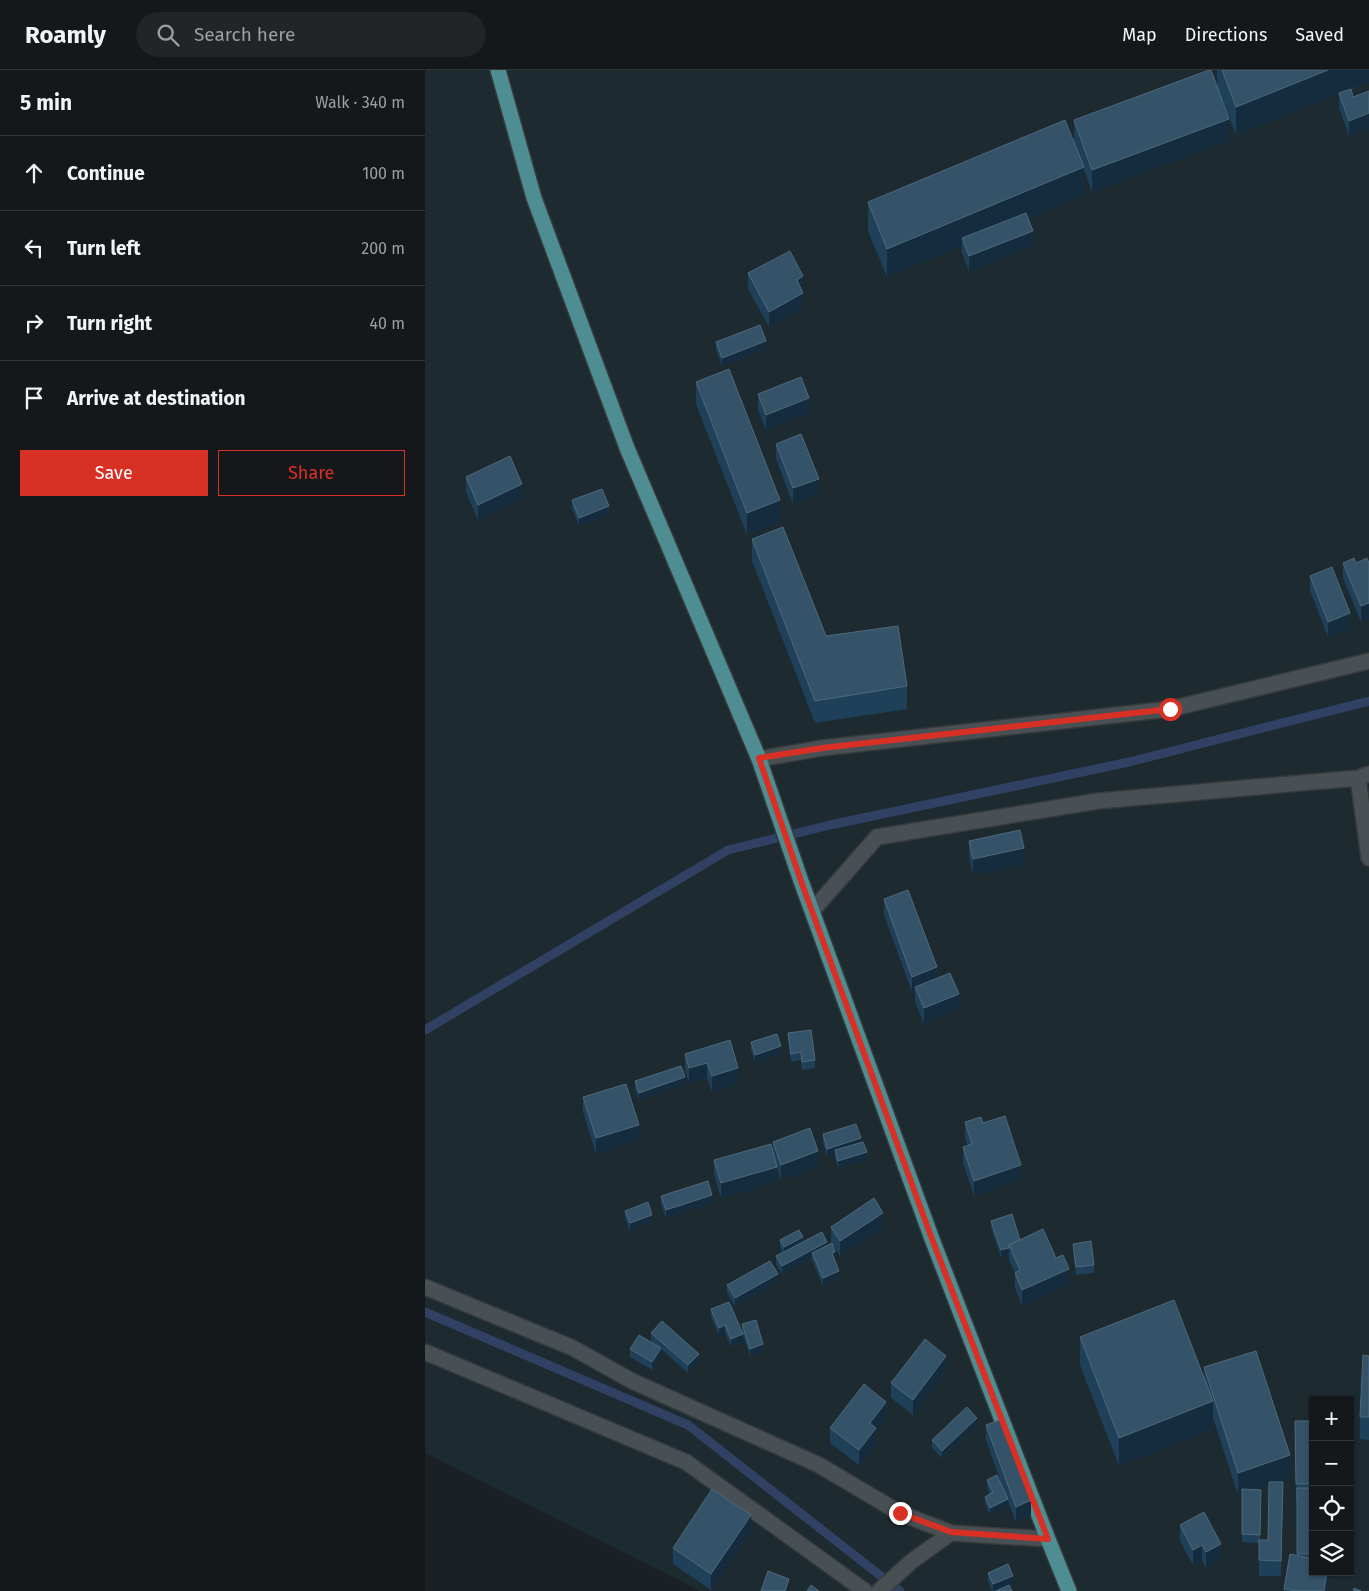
<!DOCTYPE html>
<meta charset="utf-8">
<style>
body{margin:0;font-family:"Fira Sans",sans-serif;background:#212527;color:#f1f3f6}
.controls{position:absolute;right:15px;bottom:15px;display:grid;overflow:hidden;border-radius:0px;box-shadow:0 1px 4px #0004}
.controls button{width:45px;height:45px;display:grid;place-items:center;padding:0;border:0;border-bottom:1px solid #333739;background:#14181a;color:#f1f3f6;font:25px sans-serif}
.stop{position:absolute;width:15px;height:15px;margin:-11px;border:4px solid #d93025;border-radius:50%;background:#fff}
.stop.end{background:#d93025;border-color:#fff;box-shadow:0 1px 5px #0008}
.list{margin:0;padding:0;list-style:none}
h2{display:flex;justify-content:space-between;align-items:center;height:65px;margin:0;padding:0 20px;font-size:21px}
h2 small{font-size:16px;font-weight:400;color:#9da0a2}
.list li{display:grid;grid-template-columns:32px 1fr auto;gap:15px;align-items:center;box-sizing:border-box;height:75px;padding:0 20px;border-top:1px solid #333739}
.list b{display:block;font-size:19px;white-space:nowrap}
.list em{font-size:16px;font-style:normal;color:#9da0a2}
.actions{display:flex;gap:10px;padding:15px 20px}
.actions a{flex:1;padding:11px 0;border:1px solid #d93025;border-radius:0px;text-align:center;font-size:18px;color:#d93025}
.actions .main{background:#d93025;color:#fff}
.icon{flex:none;width:28px;height:28px;fill:none;stroke:currentColor;stroke-width:2;stroke-linecap:round;stroke-linejoin:round}
.map{position:relative;flex:none;width:944px;height:1521px;overflow:hidden}
header{display:flex;align-items:center;gap:30px;box-sizing:border-box;height:70px;padding:0 25px;background:#14181a;border-bottom:1px solid #333739}
header strong{font-size:24px}
nav{display:flex;gap:28px;margin-inline-start:auto;font-size:18px}
.search{width:350px;height:45px;background:#212527;display:flex;align-items:center;gap:12px;box-sizing:border-box;padding:0 18px;border-radius:28px;color:#9da0a2;font-size:19px}
main{display:flex}
aside{flex:1;background:#14181a}
.map>svg:first-child{display:block}
.built{fill:#1d2a2f;fill-rule:evenodd}
.lines{fill:none;stroke-linecap:round;stroke-linejoin:round}
.stream{stroke:#314163;stroke-width:9}
.minor-casing{stroke:#353a3c;stroke-width:18}
.major-casing{stroke:#353a3c;stroke-width:18}
.minor{stroke:#495053;stroke-width:15}
.major{stroke:#4e8d91;stroke-width:15}
.wall{fill:#1f4059;fill-rule:evenodd}
.shaded-wall{fill:#142c3d}
.building{fill:#345268;stroke:#4f697c}
.route{stroke:#d93025;stroke-width:6}
</style>
<header>
<strong>Roamly</strong>
<div class="search"><svg class="icon" aria-label="search" viewBox="0 0 24 24"><circle cx="10" cy="10" r="6"/><path d="M15 15l6 6"/></svg>Search here</div>
<nav><a>Map</a><a>Directions</a><a>Saved</a></nav>
</header>
<main>
<aside>
<h2>5 min<small>Walk · 340 m</small></h2>
<ul class="list">
<li><svg class="icon" aria-label="ahead" viewBox="0 0 24 24"><path d="M12 20V5M6 11l6-6 6 6"/></svg><div><b>Continue</b></div><em>100 m</em></li>
<li><svg class="icon" aria-label="left" viewBox="0 0 24 24"><path d="M17 20v-9H6M10 6l-5 5 5 5"/></svg><div><b>Turn left</b></div><em>200 m</em></li>
<li><svg class="icon" aria-label="right" viewBox="0 0 24 24"><path d="M7 20v-9h11M14 6l5 5-5 5"/></svg><div><b>Turn right</b></div><em>40 m</em></li>
<li><svg class="icon" aria-label="arrive" viewBox="0 0 24 24"><path d="M6 21V4h12l-3 4 3 4H6"/></svg><div><b>Arrive at destination</b></div></li>
</ul>
<div class="actions"><a class="main">Save</a><a>Share</a></div>
</aside>
<div class="map">
<svg width="944" height="1521" viewBox="0 0 944 1521">
<rect width="100%" height="100%" fill="#1a2023"/>
<path class="built" d="M0,0H944V1521H275L0,1383ZM888,1330H925V1502H888Z"/>
<g class="lines">
<path class="stream" d="M0,960L303,780L405,755L704,692L944,631
M0,1242L263,1355L475,1521"/>
<g class="minor-casing">
<path id="minor" d="M334,689L397,678L745,639L944,591
M933,708L944,788
M387,841L452,767L673,731L933,708L944,704
M0,1217L148,1278L207,1311L394,1395L475,1443L526,1463L623,1469
M0,1282L261,1392L440,1521
M454,1521L487,1491L526,1463"/>
</g>
<g class="major-casing">
<path id="major" d="M73,0L109,128L202,378L334,689L376,811L507,1169L623,1469L644,1521"/>
</g>
<use href="#minor" class="minor"/>
<use href="#major" class="major"/>
</g>
<path class="wall" d="M792,0H944V12L926,20L928,27L944,21V59L924,66L914,38V24L811,65L792,17Z
M649,50L804,71L667,122L659,100V125L603,149L608,176L544,202L537,183V176L462,207L443,161V132L649,72Z
M323,203L378,221V238L344,257L323,219Z
M291,272L341,279L297,296L291,280Z
M271,312L355,452L322,465L271,334Z
M333,324L384,343L341,360L333,340Z
M351,374L394,424L368,434L351,389Z
M41,407L97,429L53,450L41,422Z
M147,430L184,444L154,456L147,438Z
M327,469L401,566L482,616V639L390,653L327,491Z
M918,493H944L936,552L918,508Z
M885,506L925,559L903,567L885,521Z
M544,771L599,794L548,805L544,786Z
M459,829L512,908L534,939L499,954L490,932V921L487,922L459,845Z
M363,963L390,990V998L377,1000L376,990L366,992L363,971Z
M305,970L313,1014L287,1022L282,1008L264,1013L260,1000V984Z
M326,972L356,984L330,993L326,980Z
M210,1011L260,1015L214,1030L210,1019Z
M158,1027L214,1070L171,1084L158,1042Z
M540,1052L558,1053L596,1110L549,1126L538,1093V1077L543,1076L540,1068Z
M398,1064L436,1073L442,1090L413,1098L410,1088V1084L402,1087L398,1072Z
M348,1072L393,1097L356,1110L352,1098V1112L296,1128L289,1105V1090L348,1082Z
M236,1126L287,1133L241,1148L236,1134Z
M200,1141L227,1152L205,1161L200,1148Z
M566,1151L595,1170L631,1188L644,1214L597,1236L590,1218V1203L584,1190V1186L576,1188L566,1158Z
M406,1157L458,1158L415,1186L407,1174L410,1189L409,1190L414,1208L398,1216L387,1190V1188L357,1204L351,1194V1186L357,1182L355,1178V1170L402,1175L407,1173L406,1172Z
M648,1174L669,1195V1203L651,1205L648,1181Z
M353,1212L310,1236L302,1223V1215Z
M286,1239L317,1262V1254L338,1282L325,1286L318,1265V1272L306,1277L300,1263L294,1265L286,1247Z
M226,1263L274,1291L263,1303L236,1279V1286L227,1300L205,1287V1279L232,1276L226,1271Z
M655,1267L779,1307V1297L865,1408L852,1412H858L856,1506H834V1473L817,1472V1423L813,1425L788,1348V1359L694,1396L655,1295ZM844,1415L843,1470H835L836,1420H828Z
M944,1286V1370L935,1369V1347Z
M521,1301L488,1345L466,1328V1313Z
M461,1347L451,1360V1374L434,1395L405,1373V1358Z
M870,1351H888V1502H904V1507L902,1521H859V1519L872,1486V1430H871Z
M552,1355L517,1388L507,1378V1370Z
M561,1355L606,1446L591,1452L583,1431V1437L565,1445L560,1434V1427L565,1424L562,1418V1410L579,1421L561,1370Z
M755,1455L796,1490L781,1498L777,1490L768,1495L755,1471Z
M326,1460L286,1520L248,1494V1478Z
M563,1503L588,1514L584,1515L587,1521H567L563,1511Z"/>
<path class="shaded-wall" d="M903,0H944V12L811,65V37Z
M944,43V59L924,66V51Z
M804,49V71L667,122V100Z
M659,97V125L540,175L537,168V176L462,207V179Z
M608,161V176L544,202V186Z
M378,206V221L372,225V210Z
M378,223V238L344,257V242Z
M341,271V279L297,296V288Z
M384,328V343L341,360V345Z
M394,409V424L368,434V418Z
M97,414V429L53,450V435Z
M355,430V452L322,465V443Z
M184,436V444L154,456V448Z
M944,533V549L936,552V536Z
M925,543V559L903,567V552Z
M599,778V794L548,805V789Z
M512,897V913L490,917V921L487,922V907Z
M534,924V939L499,954V938Z
M356,976V984L330,993V985Z
M282,993V1008L264,1013V998Z
M313,998V1014L287,1022V1006Z
M260,1007V1015L214,1030V1023Z
M214,1055V1070L171,1084V1068Z
M436,1068V1076L410,1080V1084L402,1087V1079Z
M393,1081V1097L356,1110V1095Z
M442,1082V1090L413,1098V1091Z
M596,1095V1110L549,1126V1111Z
M352,1097V1112L296,1128V1113Z
M287,1125V1133L241,1148V1140Z
M458,1143V1158L415,1186V1171Z
M227,1145V1152L205,1161V1153Z
M378,1167V1175L359,1185V1177Z
M402,1172V1180L387,1183V1188L357,1204V1196Z
M584,1178V1186L576,1188V1180Z
M410,1182V1189L407,1191V1183Z
M644,1199V1214L597,1236V1220Z
M414,1201V1208L398,1216V1208Z
M353,1204V1212L310,1236V1228Z
M300,1255V1263L294,1265V1258Z
M318,1264V1272L306,1277V1269Z
M338,1274V1282L325,1286V1279Z
M236,1278V1286L227,1300V1292Z
M274,1284V1291L263,1303V1295Z
M521,1286V1301L488,1345V1330Z
M788,1331V1359L694,1396V1368Z
M461,1332V1347L451,1360V1374L434,1395V1380L445,1353Z
M552,1348V1355L517,1388V1381Z
M865,1385V1408L813,1425V1403Z
M583,1429V1437L565,1445V1438Z
M606,1430V1446L591,1452V1437Z
M326,1445V1460L286,1520V1504Z
M796,1474V1490L781,1498V1482Z
M777,1475V1490L768,1495V1480Z
M902,1502H904V1507L902,1521H899Z
M588,1506V1514L571,1521H568V1514Z
M364,1509V1516L362,1521H360Z"/>
<path class="building" d="M784,0H786L804,49L667,100L649,50Z
M797,0H903L811,37Z
M926,19L928,27L944,21V43L924,51L914,23Z
M640,50L659,97L462,179L443,132Z
M601,143L608,161L544,186L537,168Z
M365,181L378,206L372,210L378,223L344,242L323,203Z
M335,255L341,271L297,288L291,272Z
M304,299L355,430L322,443L271,312Z
M376,307L384,328L341,345L333,324Z
M376,364L394,409L368,418L351,374Z
M85,386L97,414L53,435L41,407Z
M177,419L184,436L154,448L147,430Z
M358,457L401,566L473,556L482,616L390,631L327,469Z
M929,488L931,493L942,488L944,493V533L936,536L918,493Z
M907,497L925,543L903,552L885,506Z
M595,760L599,778L548,789L544,771Z
M483,820L512,897L487,907L459,829Z
M525,903L534,924L499,938L490,917Z
M386,960L390,990L377,992L376,982L366,984L363,963Z
M352,964L356,976L330,985L326,972Z
M305,970L313,998L287,1006L282,993L264,998L260,984Z
M256,996L260,1007L214,1023L210,1011Z
M201,1014L214,1055L171,1068L158,1027Z
M580,1046L596,1095L549,1111L538,1077L547,1074L540,1052L556,1047L558,1053Z
M431,1054L436,1068L402,1079L398,1064Z
M385,1058L393,1081L356,1095L348,1072Z
M438,1072L442,1082L413,1091L410,1080Z
M346,1074L352,1097L296,1113L289,1090Z
M283,1111L287,1125L241,1140L236,1126Z
M449,1128L458,1143L415,1171L406,1157Z
M223,1132L227,1145L205,1153L200,1141Z
M587,1144L595,1170L584,1175V1178L576,1180L566,1151Z
M618,1159L631,1188L638,1185L644,1199L597,1220L590,1203L595,1200L584,1175Z
M374,1160L378,1167L359,1177L355,1170Z
M397,1162L402,1172L357,1196L351,1186Z
M666,1171L669,1195L651,1197L648,1174Z
M407,1173L410,1182L407,1183L414,1201L398,1208L387,1183Z
M345,1191L353,1204L310,1228L302,1215Z
M749,1230L788,1331L694,1368L655,1267Z
M304,1232L318,1264L306,1269L300,1255L294,1258L286,1239Z
M331,1250L338,1274L325,1279L317,1254Z
M237,1251L274,1284L263,1295L226,1263Z
M214,1265L236,1278L227,1292L205,1279Z
M500,1269L521,1286L488,1330L466,1313Z
M831,1281L865,1385L813,1403L779,1297Z
M938,1285L944,1286V1347H935Z
M439,1314L461,1332L445,1353L451,1358L434,1380L405,1358Z
M542,1337L552,1348L517,1381L507,1370Z
M577,1349L606,1430L591,1437L561,1355Z
M870,1351H888V1414H871Z
M572,1405L583,1429L565,1438L560,1427L568,1422L562,1410Z
M844,1412H858L856,1491L834,1490V1470H843Z
M872,1418H888V1484H872Z
M287,1419L326,1445L286,1504L248,1478Z
M817,1419L836,1420L835,1465L817,1464Z
M779,1442L796,1474L781,1482L777,1475L768,1480L755,1455Z
M865,1484L888,1489V1502H902L899,1521H872L859,1519Z
M583,1494L588,1506L568,1514L563,1503Z
M343,1501L364,1509L360,1521H336Z
M386,1515L394,1521H382Z
M584,1515L587,1521H571Z
M929,1518L936,1521H928Z"/>
<g class="lines">
<path class="route" d="M475,1443L526,1462L623,1469L507,1169L376,811L334,688L397,678L745,639"/>
</g>
</svg>
<div class="controls">
<button>+</button>
<button>−</button>
<button><svg class="icon" aria-label="locate" viewBox="0 0 24 24"><circle cx="12" cy="12" r="6"/><path d="M12 2v4M12 18v4M2 12h4M18 12h4"/></svg></button>
<button><svg class="icon" aria-label="layers" viewBox="0 0 24 24"><path d="M12 4l9 5-9 5-9-5zM3 14l9 5 9-5"/></svg></button>
</div>
<div class="stop" style="left:745px;top:639px"></div>
<div class="stop end" style="left:475px;top:1443px"></div>
</div>
</main>
